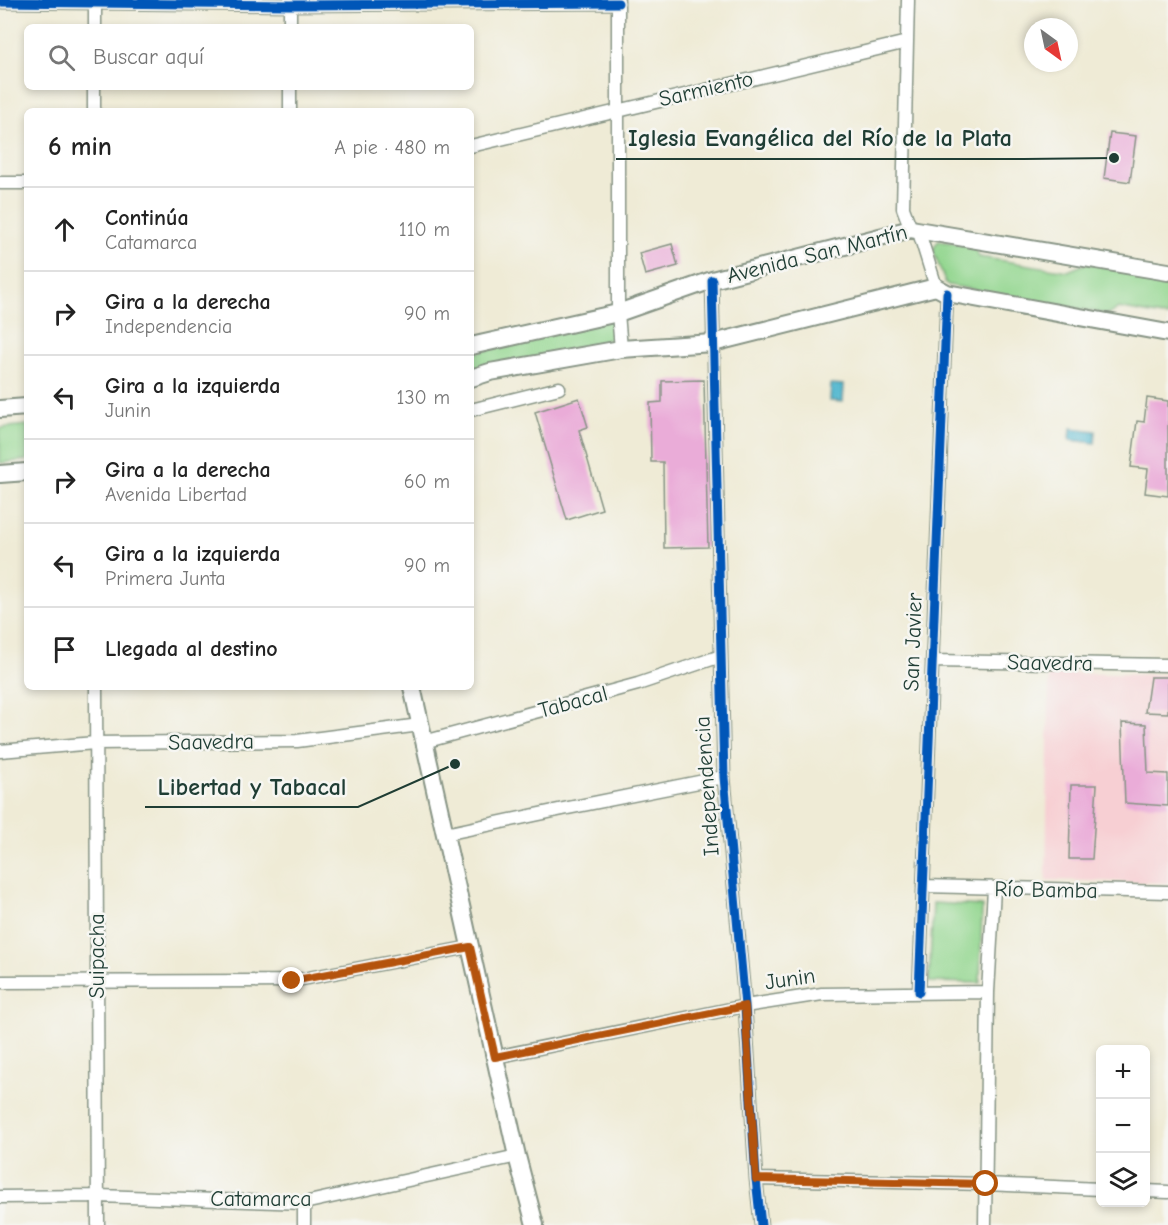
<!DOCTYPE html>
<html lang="es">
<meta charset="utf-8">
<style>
body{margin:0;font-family:"Comic Neue",sans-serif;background:#f6f6f6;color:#222}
.controls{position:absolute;right:18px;bottom:18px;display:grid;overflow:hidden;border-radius:9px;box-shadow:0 3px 9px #0003}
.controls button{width:54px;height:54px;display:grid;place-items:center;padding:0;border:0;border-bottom:2px solid #e0e0e0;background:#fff;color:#222;font:30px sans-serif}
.compass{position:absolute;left:1024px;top:18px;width:54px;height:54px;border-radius:50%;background:#fff;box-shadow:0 3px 9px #0003;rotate:147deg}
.stop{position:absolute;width:18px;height:18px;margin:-14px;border:4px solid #b45309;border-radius:50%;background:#fff}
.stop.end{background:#b45309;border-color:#fff;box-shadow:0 2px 6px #0008}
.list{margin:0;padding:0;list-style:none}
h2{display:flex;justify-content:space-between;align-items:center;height:78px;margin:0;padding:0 24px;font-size:26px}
h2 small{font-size:20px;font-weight:400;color:#767676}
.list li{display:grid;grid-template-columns:39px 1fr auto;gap:18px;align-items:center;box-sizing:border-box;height:84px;padding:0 24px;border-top:2px solid #e0e0e0}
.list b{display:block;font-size:22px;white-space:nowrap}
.list p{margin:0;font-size:20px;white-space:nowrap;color:#767676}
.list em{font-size:20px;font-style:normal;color:#767676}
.icon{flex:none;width:33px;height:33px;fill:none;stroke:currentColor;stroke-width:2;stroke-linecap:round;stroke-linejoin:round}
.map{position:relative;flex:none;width:1168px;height:1225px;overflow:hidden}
.search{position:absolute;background:#fff;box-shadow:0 3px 9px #0003;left:24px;top:24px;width:450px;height:66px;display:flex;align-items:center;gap:15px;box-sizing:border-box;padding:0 21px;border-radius:9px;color:#767676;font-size:22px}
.panel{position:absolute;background:#fff;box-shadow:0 3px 9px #0003;left:24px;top:108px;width:450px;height:582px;border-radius:9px}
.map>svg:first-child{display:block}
.built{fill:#f7cfd3}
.green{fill:#92d68e;stroke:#588a61;stroke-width:1.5}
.water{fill:#51b7cf;stroke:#387a82;stroke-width:1.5}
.building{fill:#eaacd8}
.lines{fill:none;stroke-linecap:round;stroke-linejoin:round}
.minor-casing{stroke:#879485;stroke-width:15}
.secondary-casing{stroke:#879485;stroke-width:20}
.minor{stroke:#fff;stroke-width:12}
.secondary{stroke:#fff;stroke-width:16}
.cycleway-casing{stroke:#f6f6f2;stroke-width:13}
.cycleway{stroke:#0057b8;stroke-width:9}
.route{stroke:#b45309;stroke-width:8}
.labels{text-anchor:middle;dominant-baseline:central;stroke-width:5;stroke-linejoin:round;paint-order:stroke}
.street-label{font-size:22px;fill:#1f3d34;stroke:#f6f6f2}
.leader{fill:none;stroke:#1f3d34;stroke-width:2}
.callout-dot{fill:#1f3d34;stroke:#f6f6f2;stroke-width:2}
.callout-label{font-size:24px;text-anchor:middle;font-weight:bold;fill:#1f3d34;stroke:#f6f6f2;stroke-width:5;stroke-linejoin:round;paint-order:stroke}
</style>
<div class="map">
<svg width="1168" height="1225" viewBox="0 0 1168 1225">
<rect width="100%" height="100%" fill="#f6f6f2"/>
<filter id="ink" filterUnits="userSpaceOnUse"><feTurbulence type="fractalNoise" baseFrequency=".0167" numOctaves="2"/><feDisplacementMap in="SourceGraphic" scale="12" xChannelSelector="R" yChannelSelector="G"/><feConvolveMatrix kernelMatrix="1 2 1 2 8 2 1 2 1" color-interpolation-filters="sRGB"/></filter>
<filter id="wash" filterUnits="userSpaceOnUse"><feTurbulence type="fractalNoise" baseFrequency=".008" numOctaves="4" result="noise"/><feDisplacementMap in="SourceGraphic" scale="24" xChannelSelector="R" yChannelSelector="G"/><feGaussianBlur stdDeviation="1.35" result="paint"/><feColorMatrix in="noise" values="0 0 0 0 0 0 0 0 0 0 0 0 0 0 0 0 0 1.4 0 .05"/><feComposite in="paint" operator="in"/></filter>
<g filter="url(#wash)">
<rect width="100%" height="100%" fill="#efebd6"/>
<path class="built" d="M1049,673L1168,675V883L1046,880Z"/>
<path class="green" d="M938,241L974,245L979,257L1068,271L1087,263L1168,279V317L1118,308L1112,313L1106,314L948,285L945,282L933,250Z
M612,316V339L471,373V354Z
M27,425V460L0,463V428Z
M933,903L982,906L980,983L929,982Z"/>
<path class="water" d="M831,384L844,385L843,402L830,401Z
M1071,428L1096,431L1095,443L1070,440Z"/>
<g id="blocks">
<path class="building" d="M1110,133L1136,136L1130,182L1104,178Z
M672,244L678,266L645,275L639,253Z
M704,380L708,547L664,548L663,462H651L650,403L662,402V381Z
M579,398L588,427L579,430L602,509L567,520L535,412Z
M1147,398L1168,401V496L1145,493L1148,469L1131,467L1137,421L1144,422Z
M1150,677H1168V713L1145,712Z
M1122,723L1146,724L1148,773L1168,774V806L1125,803Z
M1071,785H1097L1092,859H1069Z"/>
</g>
</g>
<g filter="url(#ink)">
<use href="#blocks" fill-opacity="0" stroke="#879485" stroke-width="1.5"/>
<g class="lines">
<g class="minor-casing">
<path id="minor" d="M290,0V27
M618,0V313L621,349
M908,0L903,208L911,229
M0,2L290,5L618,3
M95,27V0
M290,87V111
M94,111V87
M471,146L907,42
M0,183H27
M918,229L936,287
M712,280L724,777L745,1006L756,1179L761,1225
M471,410L559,388
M932,661L1168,665
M96,687L98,1225
M424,742L638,684L721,656
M0,751L95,743L297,741L420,725
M445,834L563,809L724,777
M923,886L1168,892
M0,982L292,981L470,947
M919,992L947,293
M495,1057L745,1006L822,994L988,992
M756,1179L986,1184L1100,1189
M1146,1191L1168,1192
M0,1197L98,1196L304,1203L517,1156
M304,1203V1225
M985,1225L988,992L994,889"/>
</g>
<g class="secondary-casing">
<path id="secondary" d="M471,346L618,313L712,280L911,229L1168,272
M471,378L490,372L621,349L713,343L936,287L947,293L1168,333
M0,409L27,407
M0,474L27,472
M412,687L517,1156L535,1225"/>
</g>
<use href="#minor" class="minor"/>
<use href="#secondary" class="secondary"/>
<g class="cycleway-casing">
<path id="cycleway" d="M0,2L290,5L618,3
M712,280L724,777L745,1006L756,1179L761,1225
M919,992L947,293"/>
</g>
<use href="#cycleway" class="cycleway"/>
</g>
</g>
<g class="lines" filter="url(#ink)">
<path class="route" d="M292,981L470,947L495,1057L745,1006L756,1179L986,1184"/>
</g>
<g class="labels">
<g class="street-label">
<text transform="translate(706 89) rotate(-13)">Sarmiento</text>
<text transform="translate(817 254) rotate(-14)">Avenida San Martín</text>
<text transform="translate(913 642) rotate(-88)">San Javier</text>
<text transform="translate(1050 663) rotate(1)">Saavedra</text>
<text transform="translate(573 702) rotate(-15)">Tabacal</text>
<text transform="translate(211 742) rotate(-1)">Saavedra</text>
<text transform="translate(707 786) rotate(-94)">Independencia</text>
<text transform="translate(1046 890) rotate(1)">Río Bamba</text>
<text transform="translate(97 956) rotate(-90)">Suipacha</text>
<text transform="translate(790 979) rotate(-8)">Junin</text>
<text x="261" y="1199">Catamarca</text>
</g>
</g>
<path class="leader" d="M1114 158L1024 159H616M455 764L358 807H145"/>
<g class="callout-dot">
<circle cx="1114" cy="158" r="6"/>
<circle cx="455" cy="764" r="6"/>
</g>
<g class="callout-label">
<text x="820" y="146">Iglesia Evangélica del Río de la Plata</text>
<text x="252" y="795">Libertad y Tabacal</text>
</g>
</svg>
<div class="controls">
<button>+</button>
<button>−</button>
<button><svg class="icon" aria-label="layers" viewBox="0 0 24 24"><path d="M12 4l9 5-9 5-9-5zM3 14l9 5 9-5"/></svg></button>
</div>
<svg class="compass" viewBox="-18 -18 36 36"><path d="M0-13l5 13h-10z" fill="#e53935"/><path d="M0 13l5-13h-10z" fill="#767676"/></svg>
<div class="stop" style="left:986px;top:1184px"></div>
<div class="stop end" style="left:292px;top:981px"></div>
<div class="search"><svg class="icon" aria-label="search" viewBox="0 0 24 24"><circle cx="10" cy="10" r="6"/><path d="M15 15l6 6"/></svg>Buscar aquí</div>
<section class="panel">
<h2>6 min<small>A pie · 480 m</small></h2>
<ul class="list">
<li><svg class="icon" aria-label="ahead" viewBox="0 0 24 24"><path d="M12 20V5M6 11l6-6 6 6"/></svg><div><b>Continúa</b><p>Catamarca</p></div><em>110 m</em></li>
<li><svg class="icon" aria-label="right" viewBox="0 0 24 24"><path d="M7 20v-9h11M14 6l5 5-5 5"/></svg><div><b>Gira a la derecha</b><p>Independencia</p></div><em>90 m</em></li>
<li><svg class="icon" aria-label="left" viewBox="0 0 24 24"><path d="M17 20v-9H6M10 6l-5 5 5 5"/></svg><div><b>Gira a la izquierda</b><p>Junin</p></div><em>130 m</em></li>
<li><svg class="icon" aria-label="right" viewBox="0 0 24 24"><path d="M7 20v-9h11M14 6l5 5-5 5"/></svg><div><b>Gira a la derecha</b><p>Avenida Libertad</p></div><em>60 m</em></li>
<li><svg class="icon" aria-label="left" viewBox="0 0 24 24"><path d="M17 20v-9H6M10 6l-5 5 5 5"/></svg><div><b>Gira a la izquierda</b><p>Primera Junta</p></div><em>90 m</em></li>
<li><svg class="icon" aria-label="arrive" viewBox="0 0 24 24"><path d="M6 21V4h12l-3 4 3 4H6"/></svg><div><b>Llegada al destino</b></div></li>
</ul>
</section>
</div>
